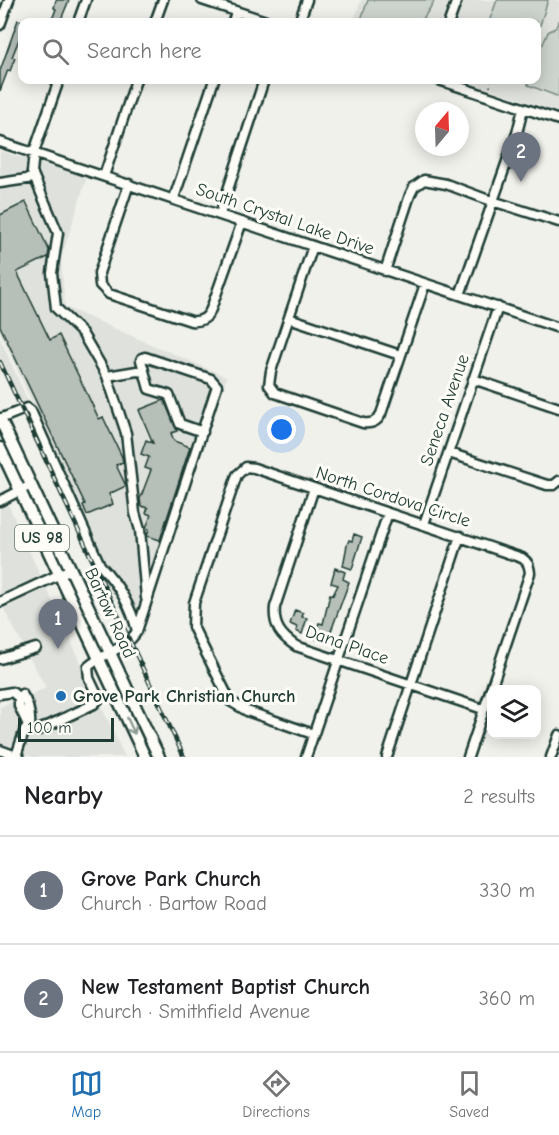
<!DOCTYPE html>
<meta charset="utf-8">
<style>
body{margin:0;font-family:"Comic Neue",sans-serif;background:#f2f2f2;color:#202124}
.controls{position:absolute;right:18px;bottom:18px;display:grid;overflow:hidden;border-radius:12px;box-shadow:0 3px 15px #0003}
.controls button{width:54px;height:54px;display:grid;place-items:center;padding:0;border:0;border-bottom:2px solid #e0e0e0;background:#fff;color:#202124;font:30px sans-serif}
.compass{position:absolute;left:415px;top:102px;width:54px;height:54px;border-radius:50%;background:#fff;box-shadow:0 3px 15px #0003;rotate:19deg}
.scale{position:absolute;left:18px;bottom:15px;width:96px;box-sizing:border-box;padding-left:6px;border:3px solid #1f3d34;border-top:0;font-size:16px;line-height:21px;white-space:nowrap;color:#1f3d34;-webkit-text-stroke:4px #fdfcf7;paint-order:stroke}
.you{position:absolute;left:282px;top:430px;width:21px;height:21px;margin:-15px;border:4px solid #fff;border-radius:50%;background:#1a73e8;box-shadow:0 0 0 9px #1a73e833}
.badge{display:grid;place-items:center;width:39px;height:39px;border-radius:50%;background:#1f6fb2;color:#fff;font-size:20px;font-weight:700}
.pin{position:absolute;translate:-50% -50px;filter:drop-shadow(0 2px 3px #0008)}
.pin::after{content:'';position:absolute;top:32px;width:21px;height:18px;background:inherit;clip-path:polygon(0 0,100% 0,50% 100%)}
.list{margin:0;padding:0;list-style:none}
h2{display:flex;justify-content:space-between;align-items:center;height:78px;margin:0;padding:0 24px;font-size:26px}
h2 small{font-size:20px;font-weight:400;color:#757577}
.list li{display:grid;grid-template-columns:39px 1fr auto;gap:18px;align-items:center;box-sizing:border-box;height:108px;padding:0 24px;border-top:2px solid #e0e0e0}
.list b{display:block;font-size:22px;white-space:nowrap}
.list p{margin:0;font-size:20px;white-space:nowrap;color:#757577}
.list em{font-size:20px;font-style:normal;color:#757577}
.icon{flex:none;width:33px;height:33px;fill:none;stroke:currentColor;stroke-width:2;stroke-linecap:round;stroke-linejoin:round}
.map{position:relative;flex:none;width:559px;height:757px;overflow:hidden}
.search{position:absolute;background:#fff;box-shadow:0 3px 15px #0003;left:18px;right:18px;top:18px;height:66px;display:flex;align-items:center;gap:15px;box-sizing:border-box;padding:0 21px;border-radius:12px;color:#757577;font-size:22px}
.sheet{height:294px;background:#fff}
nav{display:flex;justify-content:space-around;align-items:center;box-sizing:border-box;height:84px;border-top:2px solid #e0e0e0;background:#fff;font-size:16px;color:#757577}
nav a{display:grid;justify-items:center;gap:3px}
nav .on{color:#1f6fb2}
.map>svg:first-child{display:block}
.built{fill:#dfe2dc}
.green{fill:#cdd3cd;stroke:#768880;stroke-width:1.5}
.building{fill:#b6bfb8;stroke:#1f3d34;stroke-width:1.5}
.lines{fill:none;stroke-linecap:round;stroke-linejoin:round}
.minor-casing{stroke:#1f3d34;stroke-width:13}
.major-casing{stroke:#1f3d34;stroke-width:15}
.path{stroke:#1f3d34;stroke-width:1.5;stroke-dasharray:1.5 4.5;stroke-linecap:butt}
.minor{stroke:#fdfcf7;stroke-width:8}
.major{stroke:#fdfcf7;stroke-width:10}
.rail-casing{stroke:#1f3d34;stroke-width:4.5}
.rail{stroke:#fdfcf7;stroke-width:2;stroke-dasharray:7;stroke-linecap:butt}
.oneway{stroke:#8e9c96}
.poi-dot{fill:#1f6fb2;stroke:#fdfcf7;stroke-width:2}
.labels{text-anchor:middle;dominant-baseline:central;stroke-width:6;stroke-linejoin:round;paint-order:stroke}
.shield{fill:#fdfcf7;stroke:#62766e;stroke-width:1.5}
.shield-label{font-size:16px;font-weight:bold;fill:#1f3d34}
.street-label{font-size:18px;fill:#1f3d34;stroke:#fdfcf7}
.poi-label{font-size:18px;font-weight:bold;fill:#1f3d34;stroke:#fdfcf7;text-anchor:start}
</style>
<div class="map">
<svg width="559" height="757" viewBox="0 0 559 757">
<rect width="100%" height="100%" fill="#f0f1eb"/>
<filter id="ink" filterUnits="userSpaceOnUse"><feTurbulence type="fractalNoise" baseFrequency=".0167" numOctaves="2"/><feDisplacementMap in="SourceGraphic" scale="12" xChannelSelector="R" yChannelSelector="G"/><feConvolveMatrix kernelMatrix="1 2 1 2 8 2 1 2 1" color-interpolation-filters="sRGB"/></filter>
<g filter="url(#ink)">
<path class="built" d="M361,0H559V112L462,80H536V22H353Z
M0,151L87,177L61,259L65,307L227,377L138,641L0,331Z
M0,338L120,608L0,369Z
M7,502L42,579L0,598V505Z
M45,585L125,757H32L0,746V707L46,688L2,606Z"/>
<path class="green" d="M368,0H435L423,19L418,22H360Z
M497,0H548L537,35L536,22H489Z
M559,21V97L528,85V80H536L537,47L543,44L548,32L555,28Z"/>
<path class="building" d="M56,0H69L60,22H51L56,9L54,8Z
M18,20L22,21V32L12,57L15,58L10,71L8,70L0,91V71Z
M26,202L49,250L48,257L17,272L50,340L59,335L99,419L103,417L122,457L123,462L116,465L126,486L109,494L113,504L87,515L83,505L85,504L0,326V215Z
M164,400L177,431L171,433L174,441L190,447L160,540L147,536L149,529L146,528L151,515L146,513L148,508L141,506L140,499L151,470L145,468L149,457L141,454L146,440L153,443L139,410Z
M354,534L362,537L352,569L343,566L347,545L349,540L352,541Z
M335,568L345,572L343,579L349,582L327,642L313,638L319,623L323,624L330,594L333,595L338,585L331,583Z
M295,610L303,613L302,617L307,618L302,634L296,631L297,627L290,624Z"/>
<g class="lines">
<g class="minor-casing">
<path id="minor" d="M202,0L269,22
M78,22L86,0
M155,22L163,0
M233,22L236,11
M299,22L307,0
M449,22L457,0
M0,25L9,0
M59,80L34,152L32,172L58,233L52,273L56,308L82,333L107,376L126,433L135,513L140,530L146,598
M439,80L559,120
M0,142L559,328
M104,176L136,80
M0,183L34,178
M129,184L99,273L100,285L109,294L191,321C201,322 208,318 211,309L242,222
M174,198L214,80
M220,214L264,80
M313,246L271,371L269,385L275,393L363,423C372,424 377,422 381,414L425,284
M385,271L410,195L414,187L424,180L446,184L486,199L559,222
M460,295L517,133L523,109
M289,318L400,355
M107,376L137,371L144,372
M473,379L559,408
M0,419L27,408L31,411L100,565C117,583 131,606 137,631
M449,453L547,485H554L559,481
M314,488L275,607C273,626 281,636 296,646L483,709
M0,501L31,485
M424,524L498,307
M0,602L71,569
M0,659L36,648
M0,694L12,692L19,698
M22,694L19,698V706L30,729
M22,694C29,704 31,713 30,726
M313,734L247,711L230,701L193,627L194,603L237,475L246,467L254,468L522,558C528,562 529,565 530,573L468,757
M0,750L19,757
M16,756L25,729L39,730L94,704L99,699L89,678L88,667C105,651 126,650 137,631L217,386L211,379L145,357L142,358L141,360L149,389L169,395L180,424L203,432
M306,757L388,513
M387,757L460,536
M551,757L559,735"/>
</g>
<g class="major-casing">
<path id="major" d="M0,419L159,757
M0,448L145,757"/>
</g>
<path class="path" d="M490,87L491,80"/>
<use href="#minor" class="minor"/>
<use href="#major" class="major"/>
<g class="rail-casing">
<path id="rail" d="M0,362L184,757"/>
</g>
<use href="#rail" class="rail"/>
</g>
<defs><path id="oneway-shaft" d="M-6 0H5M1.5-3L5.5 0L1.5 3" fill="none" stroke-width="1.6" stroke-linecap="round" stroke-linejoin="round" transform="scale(1.5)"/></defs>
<use class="oneway" href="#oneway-shaft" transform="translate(131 726) rotate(65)"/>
</g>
<circle class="poi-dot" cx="61" cy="696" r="6"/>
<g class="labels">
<rect class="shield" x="15" y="525" width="54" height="26" rx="4.5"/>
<g class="shield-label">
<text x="42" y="538">US 98</text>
</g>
<g class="street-label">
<text transform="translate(285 219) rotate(19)">South Crystal Lake Drive</text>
<text transform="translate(445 410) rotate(-71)">Seneca Avenue</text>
<text transform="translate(393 497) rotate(18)">North Cordova Circle</text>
<text transform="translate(110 613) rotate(65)">Bartow Road</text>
<text transform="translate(347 645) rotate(19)">Dana Place</text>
</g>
<g class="poi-label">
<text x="73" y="696">Grove Park Christian Church</text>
</g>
</g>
</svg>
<div class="controls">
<button><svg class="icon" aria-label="layers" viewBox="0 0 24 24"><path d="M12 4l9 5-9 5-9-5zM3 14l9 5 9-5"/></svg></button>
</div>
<svg class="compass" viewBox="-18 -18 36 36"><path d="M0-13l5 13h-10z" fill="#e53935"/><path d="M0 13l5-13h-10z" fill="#757577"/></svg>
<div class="scale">100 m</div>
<div class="you"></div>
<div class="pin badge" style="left:58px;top:649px;background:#6b7280">1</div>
<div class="pin badge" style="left:521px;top:182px;background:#6b7280">2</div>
<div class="search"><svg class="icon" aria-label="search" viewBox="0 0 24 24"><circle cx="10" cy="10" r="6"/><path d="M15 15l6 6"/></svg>Search here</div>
</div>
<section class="sheet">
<h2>Nearby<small>2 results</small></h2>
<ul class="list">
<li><span class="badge" style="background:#6b7280">1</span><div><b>Grove Park Church</b><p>Church · Bartow Road</p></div><em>330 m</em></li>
<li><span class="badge" style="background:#6b7280">2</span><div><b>New Testament Baptist Church</b><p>Church · Smithfield Avenue</p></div><em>360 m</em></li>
</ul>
</section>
<nav>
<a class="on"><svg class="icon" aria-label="map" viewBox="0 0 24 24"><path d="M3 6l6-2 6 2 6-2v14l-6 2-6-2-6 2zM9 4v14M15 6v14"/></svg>Map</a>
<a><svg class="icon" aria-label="directions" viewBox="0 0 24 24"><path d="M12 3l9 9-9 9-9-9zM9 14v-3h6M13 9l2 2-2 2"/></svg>Directions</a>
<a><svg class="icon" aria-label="saved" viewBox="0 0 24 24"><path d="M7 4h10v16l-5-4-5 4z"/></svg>Saved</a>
</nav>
